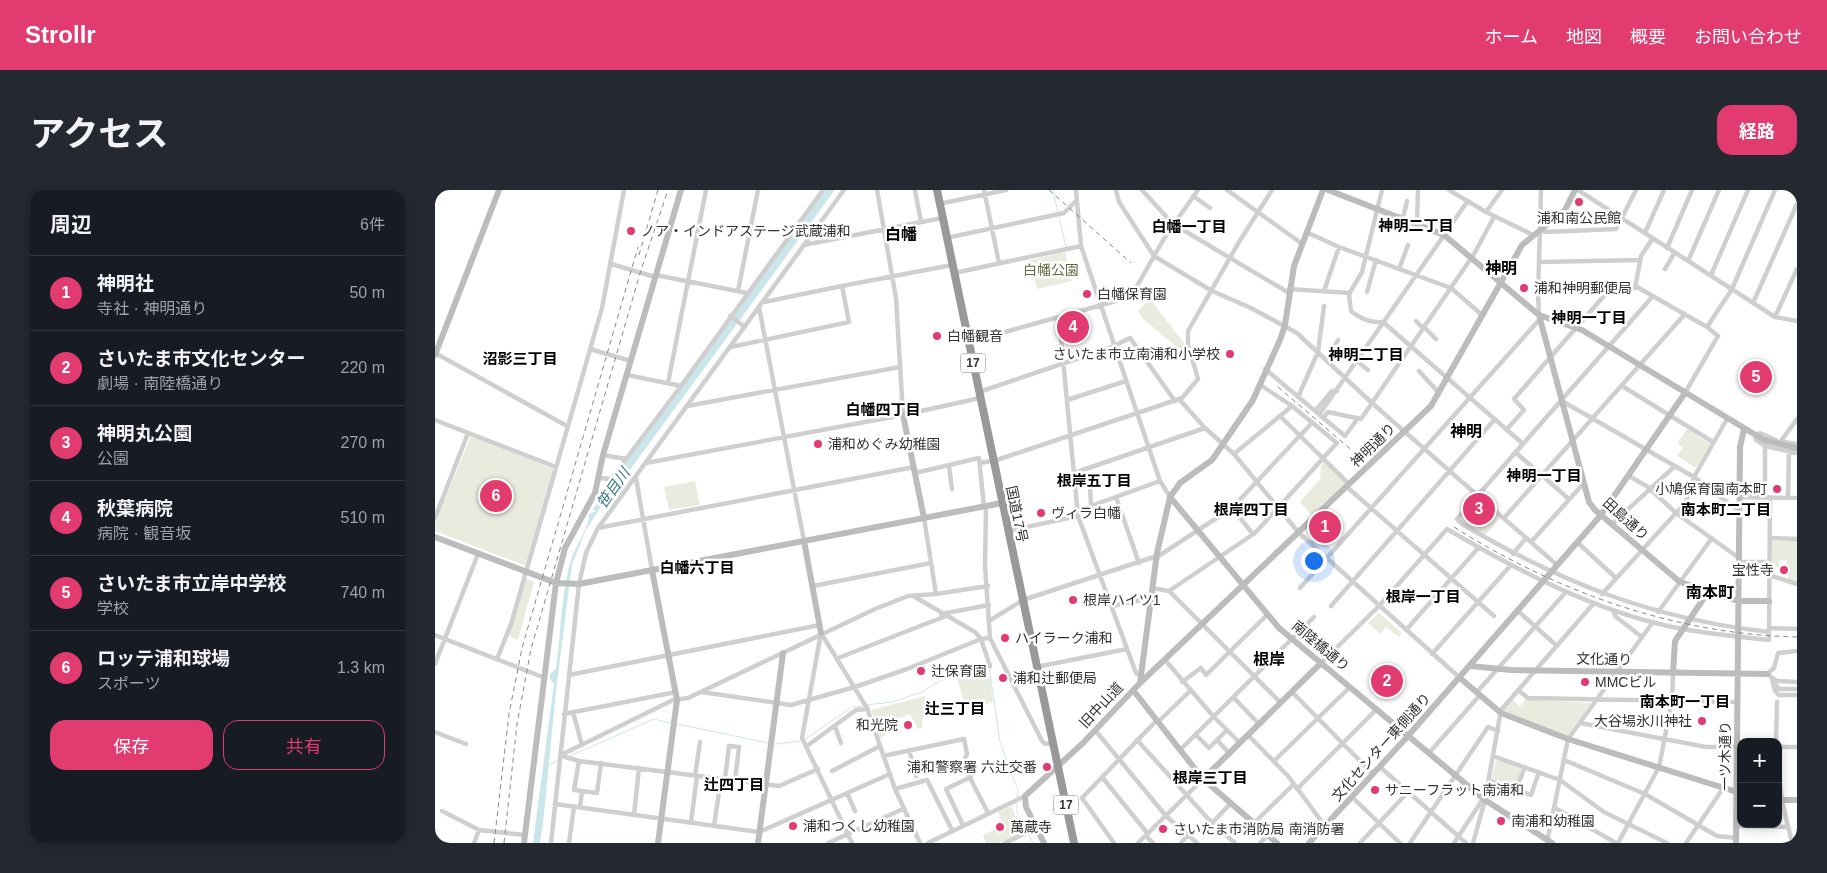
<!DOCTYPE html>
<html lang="ja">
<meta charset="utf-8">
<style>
body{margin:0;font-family:Helvetica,"Noto Sans JP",sans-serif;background:#242831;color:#f1f3f6}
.controls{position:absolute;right:15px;bottom:15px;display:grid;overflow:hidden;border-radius:10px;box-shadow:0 2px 12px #0003}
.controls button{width:45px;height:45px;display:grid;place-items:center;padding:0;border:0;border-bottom:1px solid #363941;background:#171b24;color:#f1f3f6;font:25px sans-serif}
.you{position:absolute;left:878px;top:370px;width:18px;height:18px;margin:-12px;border:4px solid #fff;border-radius:50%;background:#1a73e8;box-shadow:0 0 0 8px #1a73e833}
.badge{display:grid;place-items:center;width:32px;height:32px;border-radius:50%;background:#e23b70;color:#fff;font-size:16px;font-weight:700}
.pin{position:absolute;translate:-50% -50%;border:2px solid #fff;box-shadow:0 1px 5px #0006}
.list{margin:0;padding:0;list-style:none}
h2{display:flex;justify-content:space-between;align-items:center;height:65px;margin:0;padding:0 20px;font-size:21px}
h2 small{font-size:16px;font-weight:400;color:#9ea1a6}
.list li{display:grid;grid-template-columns:32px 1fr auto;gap:15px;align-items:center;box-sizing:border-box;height:75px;padding:0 20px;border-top:1px solid #363941}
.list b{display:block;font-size:19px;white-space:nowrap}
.list p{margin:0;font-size:16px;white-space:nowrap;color:#9ea1a6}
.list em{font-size:16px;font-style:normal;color:#9ea1a6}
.actions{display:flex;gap:10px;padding:15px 20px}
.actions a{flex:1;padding:11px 0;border:1px solid #e23b70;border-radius:15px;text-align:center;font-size:18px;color:#e23b70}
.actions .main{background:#e23b70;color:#fff}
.map{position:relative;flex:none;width:1362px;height:653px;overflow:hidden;border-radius:15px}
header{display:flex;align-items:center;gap:30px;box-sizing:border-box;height:70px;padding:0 25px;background:#e23b70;color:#fff}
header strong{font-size:24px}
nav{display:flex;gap:28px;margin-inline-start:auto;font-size:18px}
.intro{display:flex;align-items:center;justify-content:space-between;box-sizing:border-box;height:120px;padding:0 30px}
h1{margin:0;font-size:35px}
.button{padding:12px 22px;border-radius:15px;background:#e23b70;color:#fff;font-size:18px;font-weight:700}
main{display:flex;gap:30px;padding:0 30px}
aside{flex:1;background:#171b24;border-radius:15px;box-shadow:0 2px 12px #0003}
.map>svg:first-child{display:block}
.green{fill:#e8ebde}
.water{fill:#cbe6eb}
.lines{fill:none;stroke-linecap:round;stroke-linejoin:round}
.stream{stroke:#cbe6eb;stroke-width:1}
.river{stroke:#cbe6eb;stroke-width:8}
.street{stroke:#cfcfcf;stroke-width:4.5}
.secondary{stroke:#bcbcbc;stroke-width:6}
.highway{stroke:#999;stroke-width:8}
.rail{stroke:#878787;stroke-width:1;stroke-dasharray:5 4;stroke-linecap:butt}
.poi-dot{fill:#e23b70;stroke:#fff;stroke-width:2}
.labels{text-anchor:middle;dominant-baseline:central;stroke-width:5;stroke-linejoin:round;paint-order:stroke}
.shield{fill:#fff;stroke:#707070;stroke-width:1}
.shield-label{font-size:12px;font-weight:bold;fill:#323232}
.poi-label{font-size:14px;fill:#323232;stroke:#fff;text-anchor:start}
.park-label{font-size:14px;fill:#606e3f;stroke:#fff}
.street-label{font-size:14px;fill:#323232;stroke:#fff}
.neighbourhood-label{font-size:15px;font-weight:bold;fill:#000;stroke:#fff}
.water-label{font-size:15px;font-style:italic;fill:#3b7b87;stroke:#fff}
.quarter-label{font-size:16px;font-weight:bold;fill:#000;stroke:#fff}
</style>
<header>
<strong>Strollr</strong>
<nav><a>ホーム</a><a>地図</a><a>概要</a><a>お問い合わせ</a></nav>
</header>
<div class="intro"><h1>アクセス</h1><a class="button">経路</a></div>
<main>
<aside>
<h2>周辺<small>6件</small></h2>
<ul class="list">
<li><span class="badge">1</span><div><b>神明社</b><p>寺社 · 神明通り</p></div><em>50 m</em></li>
<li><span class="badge">2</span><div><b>さいたま市文化センター</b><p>劇場 · 南陸橋通り</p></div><em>220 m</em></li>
<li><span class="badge">3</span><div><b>神明丸公園</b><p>公園</p></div><em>270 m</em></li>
<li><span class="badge">4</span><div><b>秋葉病院</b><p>病院 · 観音坂</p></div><em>510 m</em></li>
<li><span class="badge">5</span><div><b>さいたま市立岸中学校</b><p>学校</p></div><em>740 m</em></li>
<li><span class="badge">6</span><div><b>ロッテ浦和球場</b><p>スポーツ</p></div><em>1.3 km</em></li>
</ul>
<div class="actions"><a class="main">保存</a><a>共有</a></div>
</aside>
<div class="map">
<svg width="1362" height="653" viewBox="0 0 1362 653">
<rect width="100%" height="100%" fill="#fff"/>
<path class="green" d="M630,62L637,91L602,99L595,70Z
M712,105L752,157L751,161L749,163L708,129L703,121L711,113L709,109Z
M1252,239L1275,254L1261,278L1242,266L1248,258L1242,253Z
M36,246L119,279L91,376L0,341V333Z
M890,271L912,293L877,326L865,312L885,289L886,276Z
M260,291L265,315L234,320L229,297Z
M1042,309L1065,328L1049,346L1025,330Z
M1362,350V393L1353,390L1352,371L1344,370V377H1337V351Z
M91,388L99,392L83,450L73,446Z
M944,423L967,443L964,447L951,437L946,444L933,433Z
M543,480L545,490L555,488L558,512L531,519L521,484Z
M490,506L487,538L483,539L475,524L452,532L454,542L445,549L436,520Z
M1077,509L1085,516L1091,509L1156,513L1132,546L1069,521V519Z
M1061,569L1087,579L1081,597L1057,588Z
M577,616L581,630L588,642L565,653H551L548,645L568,636L563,622Z"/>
<path class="water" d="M181,290L182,291L151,340L137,374L121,501L108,634L105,653H98L119,494L115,489V484L121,479C126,444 126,402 136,370C140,358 156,333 154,324L161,321L158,319Z"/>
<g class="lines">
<path class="stream" d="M618,0L623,23
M624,27L631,57
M431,515L457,512L487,502L514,485L554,477L565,552L583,600L582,609
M242,534L333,553
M369,550L417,517L428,516
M340,554L365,551
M135,566L219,529L235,533
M114,575L122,571
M582,613V622L598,653"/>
<path class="river" d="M176,299L395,0"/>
<path class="street" d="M442,0L461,108L468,225
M480,0L486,32
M549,0L564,73
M641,0L646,56L725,291L735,307
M681,0L684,12L719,66L777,101L816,118L862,143L937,213L1122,375
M707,0L738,34L854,103
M792,0L866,53
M947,0L927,82L914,104L916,121C926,129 935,133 948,132L1087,253
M1014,0L1051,22L1098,45
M1106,0L1105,40L1111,42L1181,39L1201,0
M1143,0L1340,127L1362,131
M758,6L775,18
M504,14L571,0
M1051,22L1067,0
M968,28L972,11
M982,34L983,0
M871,42L904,57L1016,98L1047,125
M1210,43L1229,0
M511,48L629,23L641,11
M369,55L507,28
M1232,58L1257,0
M1253,71L1284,0
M1104,72L1205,70
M176,74L220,87
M964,79L973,55
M1230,79L1240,62
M519,83L646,56
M221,85L312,103
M1276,85L1313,0
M1200,98L1206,66L1218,48
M854,99L915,103
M303,101L323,0
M889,101L904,57
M932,102L941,70
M1103,103L1202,97L1272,137L1283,146L1250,203
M1218,106L1022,329L1027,334C1127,393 1218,429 1334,442
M329,112L407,96
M1318,113L1362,14
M324,117L369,351
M1104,125L1103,103L1105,40
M295,126L310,137
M1340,127L1362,79
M624,128L643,326L701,483L704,484
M981,131L988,138
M988,136L1001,149
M1272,137L1297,99L1340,0
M534,152L681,111L702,96L730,47L763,0
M296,157L414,132L407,96L517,75
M155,159L196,171
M0,163L132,236
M892,170L903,150
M922,171L933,180
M830,179L910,246L923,228
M984,181L1004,203
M192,185L246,196L388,0
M233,193L271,0
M1187,196L1278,252
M544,202L677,157L695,148L740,211
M863,207L883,162L889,116
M744,209L770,238L799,264L864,343L1025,488
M632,210L691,191
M1127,211L1259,287L1304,321
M252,216L465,177
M880,221L897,201H902
M886,222L1032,12
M846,227L914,294
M888,228L893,222L926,229L1039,64L1059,27
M0,230L121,277
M1072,239L1089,220L1079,209L1175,99
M1341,250L1325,243L1320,245L1321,250L1330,256L1362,263
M1346,251L1362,229
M1349,252L1362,254
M1080,262L1134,309
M799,264L857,216
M168,265L191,269
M211,273L468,225L545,208
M545,273L562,270L747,208L763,189L753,154V141L804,52L837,0
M514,276L517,299
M480,283L544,268L549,317
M639,283L770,238
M1194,286L1213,297L1241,323L1304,368
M163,288L176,289L246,196
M201,288L217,380
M655,294L656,316
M912,297L1059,426
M681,307L704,373
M1305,307L1362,308
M1330,307V256
M1353,308L1354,262
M551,317L550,376L555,448L607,551L610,554L618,553
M797,318L818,344
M642,321L725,291
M0,328L33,243
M1069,328L1250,124
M1177,334L1239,277
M163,338L479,277
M573,341L643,326
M1335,348L1362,349
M1096,352L1149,293
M1142,352L1181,388
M1078,364L1091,348
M1304,372H1334
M1334,385L1362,394
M378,396L496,373
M717,398L734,401L846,513
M865,398L1105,129
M734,401L820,343L902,253L857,216L824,194
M501,404L553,396
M1167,404L1251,312L1259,287L1292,229
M480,407L540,442L546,449L555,476
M677,416L716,408
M896,416L1060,229
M1083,421L1122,456
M1179,421L1180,426L1207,447
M1223,422L1277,348
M506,424L554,415
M554,431L588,410L725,365L797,318L875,235
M1334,438L1362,439
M971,440L1044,357
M386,443L432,518L460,599L485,653
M386,443L367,548L417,653
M0,445L110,488
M1362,461L1343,463L1339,478L1332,484L1342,491L1362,492
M997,464L1076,375
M403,468L511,426
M62,469L76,434L167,118L189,0
M730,470L779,527L805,553
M886,473L944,416L1012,339C1085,382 1163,423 1247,439C1276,444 1305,447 1334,450L1335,307
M0,474L43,364
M601,477L692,459
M134,485L385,435
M1337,489L1340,501L1344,505H1362
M747,492L766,478L771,485L832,425
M1339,494L1345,499H1362
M1083,500L1093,508L1303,512
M266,502L356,515L420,497L472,479L546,449L555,448
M857,502L938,584
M1042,502L1131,402
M799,508L824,534
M138,522L147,555
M129,524L241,502
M723,532L755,501
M1145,533L1271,557H1306
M400,536L406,553
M660,540L731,626L762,653
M0,542L31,554
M761,545L774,558L792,540
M813,545L853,586L890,636
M702,550L777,633L800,653
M782,550L795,564
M1341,552L1342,512
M372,556L421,520L433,519
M1343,557H1362
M474,560L481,586
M745,560L879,427
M994,563L1045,505
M126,565L238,510L253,508L440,419L473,406L501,404L489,328
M127,566L144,571L344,596L383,579
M448,566L529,549L532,564L528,574L553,623
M1058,566L1125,590L1169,622L1232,653
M1129,570L1210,604L1282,646L1302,648
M144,571L139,600L162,603L166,573
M839,571L915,497
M945,577L1031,653
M1343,578L1347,611L1357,653
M397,581L445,556
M260,586L265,552
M667,587L713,644
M290,589L294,556L304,557L300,591
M1054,590L1096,605L1104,582
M460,599L492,590L517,640
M862,599L942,519
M1081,599L1090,577
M412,603L420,621
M917,607L965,653
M120,614L324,642L455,584
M145,617L147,601
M1120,618L1181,653
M7,621L44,640L90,645
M199,625L204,578
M256,632L262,586
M777,633L796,613
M819,633L859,594
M528,635L511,599L536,587
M279,636L286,589
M1302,636L1353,637
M711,646L718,653
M1112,652L1133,549L1218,432
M39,653L44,640
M116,653L144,394L151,363L163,338L409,0
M134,653L139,617
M393,653L468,619
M493,653L590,606
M570,653L591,643
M679,653L647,608L722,530
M703,653L768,589
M746,653L753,645
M825,653L833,645
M925,653L973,602
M975,653L1053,537L1063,541
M1019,653L1048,609
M1038,653L1050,610L1066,520L1159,413
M1183,653L1224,577L1237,511L1238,483
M1251,653L1289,597"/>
<path class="secondary" d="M893,0L1009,45L1104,125L1147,140L1329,250L1362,258
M1104,125L1154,312L1160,320L1245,392L1303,411H1334
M0,165L64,0
M468,225L489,328
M735,307L844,438L1050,610L1117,653
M0,347L121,393L144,394L567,313
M369,351L386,443
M217,380L242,510L223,653
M1035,476L1076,480L1332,484
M1238,483L1240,451L1273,402
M1025,488L1066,523L1133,549L1305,603
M705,493L722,363L735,307L745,293L777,270L818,210L845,150L850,135L859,76L888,0
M698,500L768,589L842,653
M768,589L886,473
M1343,610H1362
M89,653L121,393L130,358L160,303L168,265L246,0
M323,653L348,463
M609,653L591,617L590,606L648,553L705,493L996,216L1087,55L1130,20L1140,0
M874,653L973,546L1166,325L1250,203
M1301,653L1305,257L1309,239"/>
<path class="highway" d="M502,0L639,653"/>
<path class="rail" d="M614,0L696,73
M204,65L223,0
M843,197L920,263
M1019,337C1122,402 1239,444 1362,447
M59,653L74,524L87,458L203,57
M69,653L82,534L96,459L206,80L233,0"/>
</g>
<g class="poi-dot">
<circle cx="1144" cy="12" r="5"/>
<circle cx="196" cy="41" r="5"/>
<circle cx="1089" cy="98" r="5"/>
<circle cx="652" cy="104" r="5"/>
<circle cx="502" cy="146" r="5"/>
<circle cx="795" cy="164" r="5"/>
<circle cx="383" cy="254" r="5"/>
<circle cx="1342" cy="299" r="5"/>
<circle cx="606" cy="323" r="5"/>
<circle cx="1349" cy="380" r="5"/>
<circle cx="638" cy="410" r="5"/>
<circle cx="570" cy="448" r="5"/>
<circle cx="486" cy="481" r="5"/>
<circle cx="568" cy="488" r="5"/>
<circle cx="1150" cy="492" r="5"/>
<circle cx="1267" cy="531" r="5"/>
<circle cx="473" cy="535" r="5"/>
<circle cx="612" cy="577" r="5"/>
<circle cx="940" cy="600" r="5"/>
<circle cx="1066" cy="631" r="5"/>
<circle cx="358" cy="636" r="5"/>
<circle cx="565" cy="637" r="5"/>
<circle cx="728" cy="639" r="5"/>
</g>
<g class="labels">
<g class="shield">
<rect x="525.5" y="163.5" width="25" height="19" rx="4"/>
<rect x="618.5" y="605.5" width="25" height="19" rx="4"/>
</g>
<g class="shield-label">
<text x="538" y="173">17</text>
<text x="631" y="615">17</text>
</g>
<g class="poi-label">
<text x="1144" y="28" text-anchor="middle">浦和南公民館</text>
<text x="206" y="41">ノア・インドアステージ武蔵浦和</text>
<text x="1099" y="98">浦和神明郵便局</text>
<text x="662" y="104">白幡保育園</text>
<text x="512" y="146">白幡観音</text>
<text x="785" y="164" text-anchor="end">さいたま市立南浦和小学校</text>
<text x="393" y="254">浦和めぐみ幼稚園</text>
<text x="1332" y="299" text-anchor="end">小鳩保育園南本町</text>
<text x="616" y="323">ヴィラ白幡</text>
<text x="1339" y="380" text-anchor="end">宝性寺</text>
<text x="648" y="410">根岸ハイツ1</text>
<text x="580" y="448">ハイラーク浦和</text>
<text x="496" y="481">辻保育園</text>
<text x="578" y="488">浦和辻郵便局</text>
<text x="1160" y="492">MMCビル</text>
<text x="1257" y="531" text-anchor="end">大谷場氷川神社</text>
<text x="463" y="535" text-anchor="end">和光院</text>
<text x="602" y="577" text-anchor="end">浦和警察署 六辻交番</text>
<text x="950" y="600">サニーフラット南浦和</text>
<text x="1076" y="631">南浦和幼稚園</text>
<text x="368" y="636">浦和つくし幼稚園</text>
<text x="575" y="637">萬蔵寺</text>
<text x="738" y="639">さいたま市消防局 南消防署</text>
</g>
<g class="park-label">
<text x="616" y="80">白幡公園</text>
</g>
<g class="street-label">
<text transform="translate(938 255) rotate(-44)">神明通り</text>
<text transform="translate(582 324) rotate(78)">国道17号</text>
<text transform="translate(1191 329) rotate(42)">田島通り</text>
<text transform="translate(886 456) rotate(40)">南陸橋通り</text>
<text transform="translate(1169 469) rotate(1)">文化通り</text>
<text transform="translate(666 515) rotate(-47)">旧中山道</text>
<text transform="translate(946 557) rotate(-48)">文化センター東側通り</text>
<text transform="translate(1290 566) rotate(-90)">一ツ木通り</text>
</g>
<g class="neighbourhood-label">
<text x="981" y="35">神明二丁目</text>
<text x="754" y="36">白幡一丁目</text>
<text x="1154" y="127">神明一丁目</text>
<text x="931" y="164">神明二丁目</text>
<text x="85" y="168">沼影三丁目</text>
<text x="448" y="219">白幡四丁目</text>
<text x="1109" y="285">神明一丁目</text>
<text x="659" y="290">根岸五丁目</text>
<text x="816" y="319">根岸四丁目</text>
<text x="1291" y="319">南本町二丁目</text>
<text x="262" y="377">白幡六丁目</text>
<text x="988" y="406">根岸一丁目</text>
<text x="1250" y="511">南本町一丁目</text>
<text x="520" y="518">辻三丁目</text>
<text x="775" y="587">根岸三丁目</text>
<text x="299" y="594">辻四丁目</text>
</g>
<g class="water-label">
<text transform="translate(178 298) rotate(-55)">笹目川</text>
</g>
<g class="quarter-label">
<text x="466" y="44">白幡</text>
<text x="1066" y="78">神明</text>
<text x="1031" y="241">神明</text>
<text x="1275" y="402">南本町</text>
<text x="834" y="469">根岸</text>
</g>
</g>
</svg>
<div class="controls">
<button>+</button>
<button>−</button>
</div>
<div class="you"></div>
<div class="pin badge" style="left:890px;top:337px">1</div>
<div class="pin badge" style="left:952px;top:491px">2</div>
<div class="pin badge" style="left:1044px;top:319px">3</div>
<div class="pin badge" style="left:638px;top:137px">4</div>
<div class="pin badge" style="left:1321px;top:187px">5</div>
<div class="pin badge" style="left:61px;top:306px">6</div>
</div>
</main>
